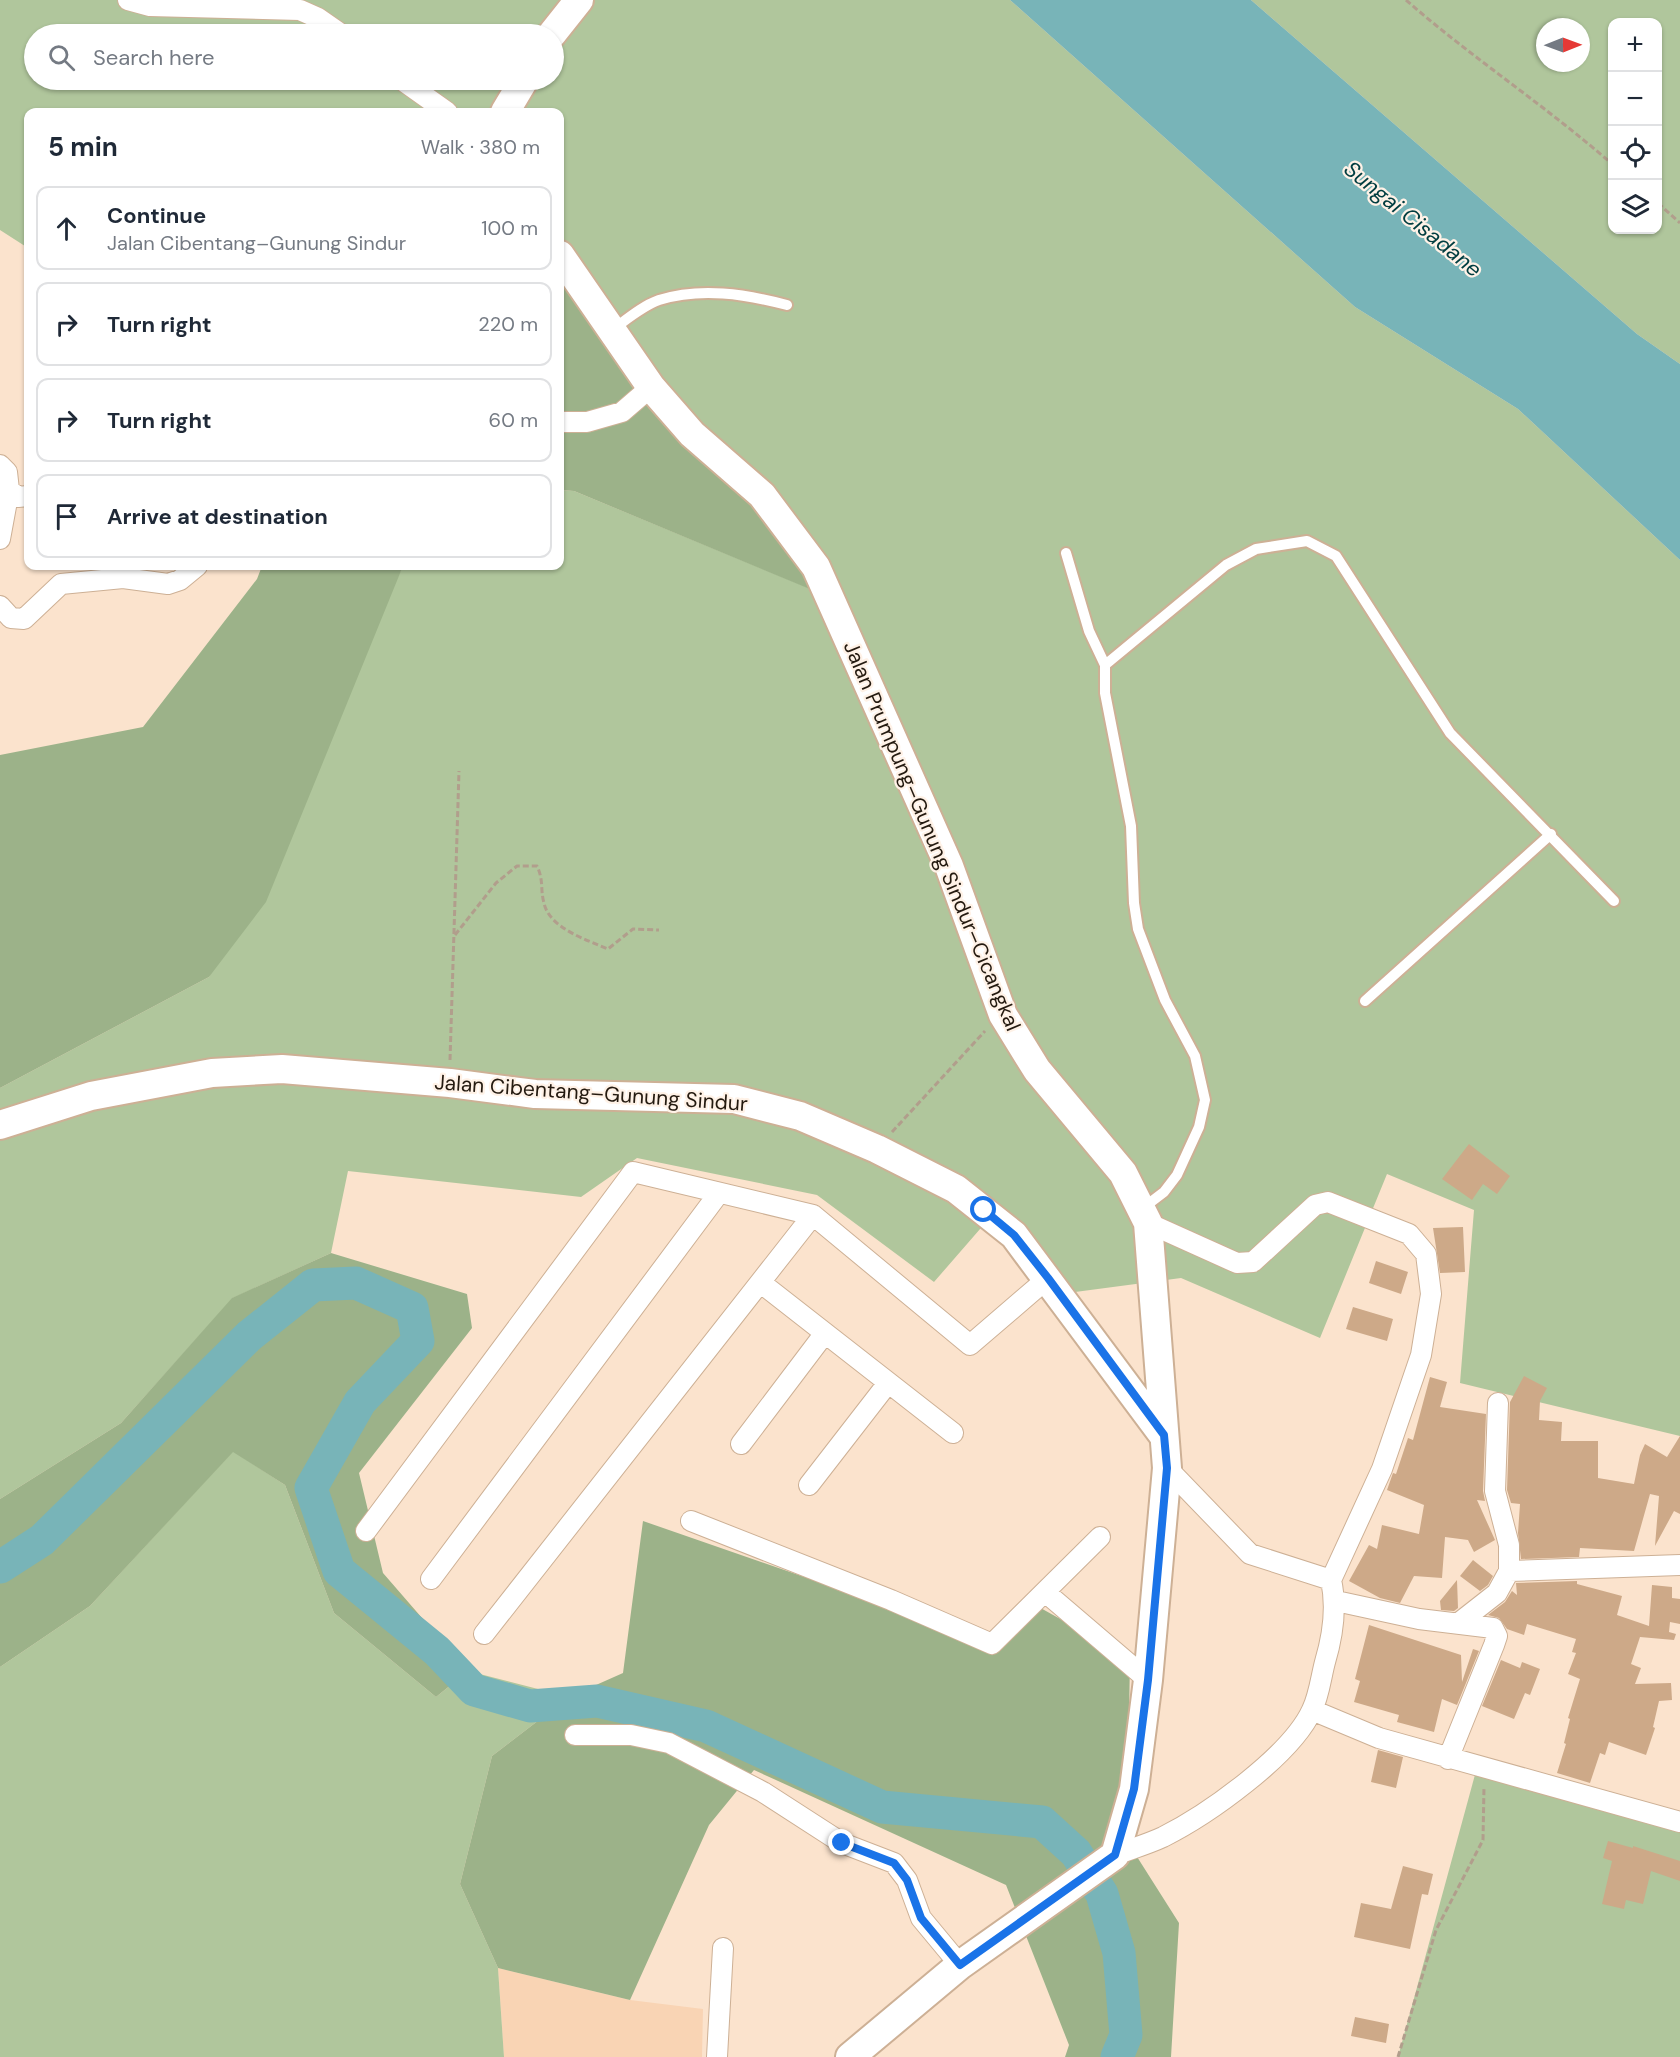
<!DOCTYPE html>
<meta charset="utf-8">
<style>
body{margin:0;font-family:"DM Sans",sans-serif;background:#f2f2f3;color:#1f2937}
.controls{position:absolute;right:18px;top:18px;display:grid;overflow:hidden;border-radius:12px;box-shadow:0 2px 4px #0004}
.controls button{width:54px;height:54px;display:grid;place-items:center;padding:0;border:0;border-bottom:2px solid #e0e1e3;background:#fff;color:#1f2937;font:30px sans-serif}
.compass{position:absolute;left:1536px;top:18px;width:54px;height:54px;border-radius:50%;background:#fff;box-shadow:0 2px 4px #0004;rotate:89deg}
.stop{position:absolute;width:18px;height:18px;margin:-14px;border:4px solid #1a73e8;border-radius:50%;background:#fff}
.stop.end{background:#1a73e8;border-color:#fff;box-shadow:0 2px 6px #0008}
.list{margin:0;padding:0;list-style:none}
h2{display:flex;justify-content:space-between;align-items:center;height:78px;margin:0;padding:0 24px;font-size:26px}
h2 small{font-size:20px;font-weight:400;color:#747a83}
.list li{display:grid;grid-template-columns:39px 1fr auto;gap:18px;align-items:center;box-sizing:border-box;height:84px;margin:0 12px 12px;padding:0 12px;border:2px solid #e0e1e3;border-radius:12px}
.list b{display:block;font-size:22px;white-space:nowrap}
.list p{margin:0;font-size:20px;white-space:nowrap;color:#747a83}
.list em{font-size:20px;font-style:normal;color:#747a83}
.icon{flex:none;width:33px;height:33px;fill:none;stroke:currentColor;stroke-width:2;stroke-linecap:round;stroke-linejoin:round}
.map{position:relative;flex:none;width:1680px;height:2057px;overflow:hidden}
.search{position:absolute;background:#fff;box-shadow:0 2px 4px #0004;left:24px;top:24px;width:540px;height:66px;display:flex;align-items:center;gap:15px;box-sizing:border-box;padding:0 21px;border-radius:33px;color:#747a83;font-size:22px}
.panel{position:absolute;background:#fff;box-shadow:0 2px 4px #0004;left:24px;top:108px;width:540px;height:462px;border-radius:12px}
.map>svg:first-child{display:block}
.built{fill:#f9d4b4}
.green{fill:#b0c69c;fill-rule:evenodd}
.forest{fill:#9cb289}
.water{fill:#78b4b8}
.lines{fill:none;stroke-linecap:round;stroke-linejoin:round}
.river{stroke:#78b4b8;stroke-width:33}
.building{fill:#cda988}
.lane-casing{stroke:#cdb095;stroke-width:14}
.street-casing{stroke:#cdb095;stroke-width:22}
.secondary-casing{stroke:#cdb095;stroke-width:32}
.path{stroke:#b19e8c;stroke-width:3;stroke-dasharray:6 3;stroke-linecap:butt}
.lane{stroke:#fff;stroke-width:10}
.street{stroke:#fff;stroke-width:20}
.secondary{stroke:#fff;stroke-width:28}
.route{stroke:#1a73e8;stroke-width:8}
.labels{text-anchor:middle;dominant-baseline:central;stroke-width:4.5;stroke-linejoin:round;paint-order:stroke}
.street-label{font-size:21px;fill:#241a10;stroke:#fff2e7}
.water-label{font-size:22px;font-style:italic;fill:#003d40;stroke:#fff2e7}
</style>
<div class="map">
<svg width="1680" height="2057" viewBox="0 0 1680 2057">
<rect width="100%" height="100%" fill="#fbe3cd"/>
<path class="built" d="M498,1968L630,2000L703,2009L702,2057H504Z"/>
<path class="green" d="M0,0H1010L1355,307L1518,409L1680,560V1436L1460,1383L1474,1210L1387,1174L1320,1338L1181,1278L1060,1294L987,1221L934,1282L817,1195L637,1158L581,1197L348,1171L331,1253L233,1298L121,1423L0,1499V1088L209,977L403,566H560V490L574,491L816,591L560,240V112H28V248L0,230ZM34,34H554V80H34Z
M1251,0H1680V364L1637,334ZM1612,22H1658V230H1612ZM1545,27H1581V63H1545Z
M233,1451L285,1485L334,1613L436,1697L468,1671L569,1697L492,1756L460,1884L498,1968L504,2057H0V1667L90,1606Z
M1476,1771L1680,1829V2057H1398Z"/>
<path class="forest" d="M560,240L817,592L574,491L560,490Z
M262,566H403L266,902L209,977L0,1088V755L143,727L257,579Z
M331,1253L467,1294L472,1328L359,1473L383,1573L468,1671L436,1697L334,1613L285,1485L233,1452L90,1606L0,1667V1499L121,1423L232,1298Z
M643,1521L992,1642L1037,1606L1130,1658L1127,1841L1179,1923L1171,2057H1065L1069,2045L1006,1885L754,1770L709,1825L630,2000L498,1968L460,1884L492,1756L569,1697L623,1673Z"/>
<path class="water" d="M1010,0H1251L1637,334L1680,364V560L1518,409L1355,307Z"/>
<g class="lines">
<path class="river" d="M0,1567L42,1540L249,1336L313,1285L356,1283L412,1308L418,1341L360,1402L311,1488L339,1571L437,1651L474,1690L530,1706L597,1701L706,1726L882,1807L1042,1822L1076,1853L1102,1894L1119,1953L1126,2035L1117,2057"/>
</g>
<path class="building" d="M1469,1144L1510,1176L1497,1194L1483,1184L1472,1200L1442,1179Z
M1463,1227L1465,1272L1440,1273L1433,1228Z
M1376,1261L1408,1272L1401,1294L1369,1283Z
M1353,1307L1393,1319L1387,1341L1346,1329Z
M1524,1376L1547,1388L1540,1401L1539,1420L1562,1422L1561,1441H1598V1478L1634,1484L1640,1455L1645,1444L1667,1457L1680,1436V1514L1674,1511L1655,1546L1659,1496L1650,1494L1634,1551L1580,1548L1579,1557L1521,1559L1518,1533L1520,1504L1511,1503L1507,1490L1510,1402Z
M1430,1377L1447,1382L1440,1407L1486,1414L1483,1491L1485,1501L1477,1500L1495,1540L1474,1552L1468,1540L1445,1537L1442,1578L1414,1576L1400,1603L1380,1598L1349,1581L1369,1545L1377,1549L1382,1525L1419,1534L1424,1505L1387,1490L1393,1473L1396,1474L1408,1438L1413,1440Z
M1473,1560L1493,1576L1488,1585L1480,1591L1460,1576Z
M1457,1580L1458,1608L1454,1611L1441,1610L1440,1601Z
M1577,1581V1584L1622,1596L1617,1615L1649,1626L1652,1585L1672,1587V1598L1680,1599V1624L1670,1622L1669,1632L1676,1634L1674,1640L1640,1637L1631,1664L1641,1668L1635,1684L1671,1683L1672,1700L1659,1701L1653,1727L1655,1728L1646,1755L1609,1742L1605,1755L1600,1753L1590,1783L1557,1773L1566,1744L1564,1743L1570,1719L1568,1718L1580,1679L1568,1674L1576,1653L1572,1652L1576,1639L1527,1624L1524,1635L1507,1629L1499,1618L1488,1615L1505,1602L1512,1591L1517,1595L1516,1583Z
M1369,1625L1461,1655L1462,1682L1473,1649L1479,1651L1457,1705L1442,1699L1434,1732L1397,1722L1399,1715L1354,1702L1360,1681L1355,1679Z
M1501,1660L1520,1668L1522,1662L1540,1669L1530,1695L1525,1693L1514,1719L1482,1706Z
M1378,1750L1403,1757L1396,1788L1371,1782Z
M1608,1841L1633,1848V1846L1680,1861V1881L1651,1871L1643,1904L1626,1900L1624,1909L1602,1904L1612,1861L1603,1858Z
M1403,1866L1433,1874L1428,1895L1422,1894L1410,1949L1354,1937L1361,1903L1391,1909Z
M1355,2017L1389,2024L1386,2043L1351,2036Z"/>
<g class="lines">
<g class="lane-casing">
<path id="lane" d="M612,330C626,320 642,306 659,300C701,287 745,294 787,305
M1066,553L1089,631L1105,665V693L1131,826L1134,903L1138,929L1165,1000L1195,1056L1205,1100L1199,1127L1177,1175L1164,1192L1143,1208
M1105,665L1226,565L1256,549L1307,541L1336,556L1450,733L1614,901
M1365,1001L1551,834"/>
</g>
<g class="street-casing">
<path id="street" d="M128,0L150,6L300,10L318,18L341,34
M402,80L447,112
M560,422H587L622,412L651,387
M0,465L7,472L9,490L18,497L28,496
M0,539L9,490
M0,606L11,618L24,619L61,584L123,578L168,584L180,580L197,566
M1148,1223L1237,1263L1253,1262L1315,1205L1328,1202L1409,1234L1426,1254L1431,1294L1421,1355L1382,1469L1331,1580
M761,1283L953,1433
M741,1444L825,1333
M809,1485L888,1383
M691,1521L891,1600L992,1644L1100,1537
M366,1531L633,1172L813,1215
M1509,1571L1680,1565
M431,1579L719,1193
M1045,1592L1148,1680
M1336,1601L1419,1619L1493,1628L1497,1636L1494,1645L1448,1759
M1460,1622L1497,1593L1509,1571V1545L1495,1491L1498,1403
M484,1634L813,1215L970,1345L1048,1278
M1312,1710L1379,1738L1680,1822
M575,1735H631L669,1743L763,1792L842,1843L894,1863L907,1880L921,1918L960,1965
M1115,1855C1131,1849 1148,1844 1163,1837C1207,1815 1291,1756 1312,1710C1319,1696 1321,1677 1325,1662C1333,1635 1337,1607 1331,1580L1250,1554L1167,1468
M717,2057L723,1948"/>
</g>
<g class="secondary-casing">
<path id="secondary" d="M552,34L579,0
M505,112L524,80
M560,255L651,387L692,434L762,495L816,567L949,866L1003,1015L1037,1070L1123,1173L1148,1223L1167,1468L1148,1680L1134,1789L1115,1855L960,1965L850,2057
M0,1125L91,1096L212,1073L282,1069L450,1083L535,1094L734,1099L800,1116L877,1149L956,1189L1014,1235L1163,1435"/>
</g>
<path class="path" d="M1406,0C1472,58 1546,106 1612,164
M1658,203L1680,223
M455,935L496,883L517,866H537C544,881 540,889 544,903C549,928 587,940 608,949L633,929L659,930
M450,1060L459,771
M892,1132L985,1031
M1398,2057L1436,1930L1483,1840L1484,1787"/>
<use href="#lane" class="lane"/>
<use href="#street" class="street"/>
<use href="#secondary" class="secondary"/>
</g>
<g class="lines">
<path class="route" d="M842,1843L894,1863L907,1880L921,1918L960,1965L1115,1855L1134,1789L1148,1680L1167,1468L1164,1435L1048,1278L1014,1235L984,1210"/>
</g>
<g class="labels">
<g class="street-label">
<text transform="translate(932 836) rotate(67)">Jalan Prumpung–Gunung Sindur–Cicangkal</text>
<text transform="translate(591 1093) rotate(4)">Jalan Cibentang–Gunung Sindur</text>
</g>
<g class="water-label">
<text transform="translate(1413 219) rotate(39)">Sungai Cisadane</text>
</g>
</g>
</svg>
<div class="controls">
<button>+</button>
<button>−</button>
<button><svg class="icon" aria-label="locate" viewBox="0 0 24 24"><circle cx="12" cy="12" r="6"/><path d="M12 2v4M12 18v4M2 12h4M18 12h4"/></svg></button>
<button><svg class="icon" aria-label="layers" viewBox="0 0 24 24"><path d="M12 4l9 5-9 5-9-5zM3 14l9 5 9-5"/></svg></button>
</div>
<svg class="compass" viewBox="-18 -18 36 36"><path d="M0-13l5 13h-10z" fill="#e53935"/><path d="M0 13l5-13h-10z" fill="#747a83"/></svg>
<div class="stop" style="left:984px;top:1210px"></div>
<div class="stop end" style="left:842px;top:1843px"></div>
<div class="search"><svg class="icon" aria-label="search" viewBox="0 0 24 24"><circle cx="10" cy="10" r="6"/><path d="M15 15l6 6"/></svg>Search here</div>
<section class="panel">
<h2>5 min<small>Walk · 380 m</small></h2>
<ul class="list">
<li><svg class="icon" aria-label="ahead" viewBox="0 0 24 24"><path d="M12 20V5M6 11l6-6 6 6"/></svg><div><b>Continue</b><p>Jalan Cibentang–Gunung Sindur</p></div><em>100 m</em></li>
<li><svg class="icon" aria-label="right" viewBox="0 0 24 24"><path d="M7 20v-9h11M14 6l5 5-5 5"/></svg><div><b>Turn right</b></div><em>220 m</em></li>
<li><svg class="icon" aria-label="right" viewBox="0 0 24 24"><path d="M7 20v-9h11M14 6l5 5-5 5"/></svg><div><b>Turn right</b></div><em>60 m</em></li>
<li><svg class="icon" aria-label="arrive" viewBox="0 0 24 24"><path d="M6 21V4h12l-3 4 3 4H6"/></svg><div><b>Arrive at destination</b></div></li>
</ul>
</section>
</div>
